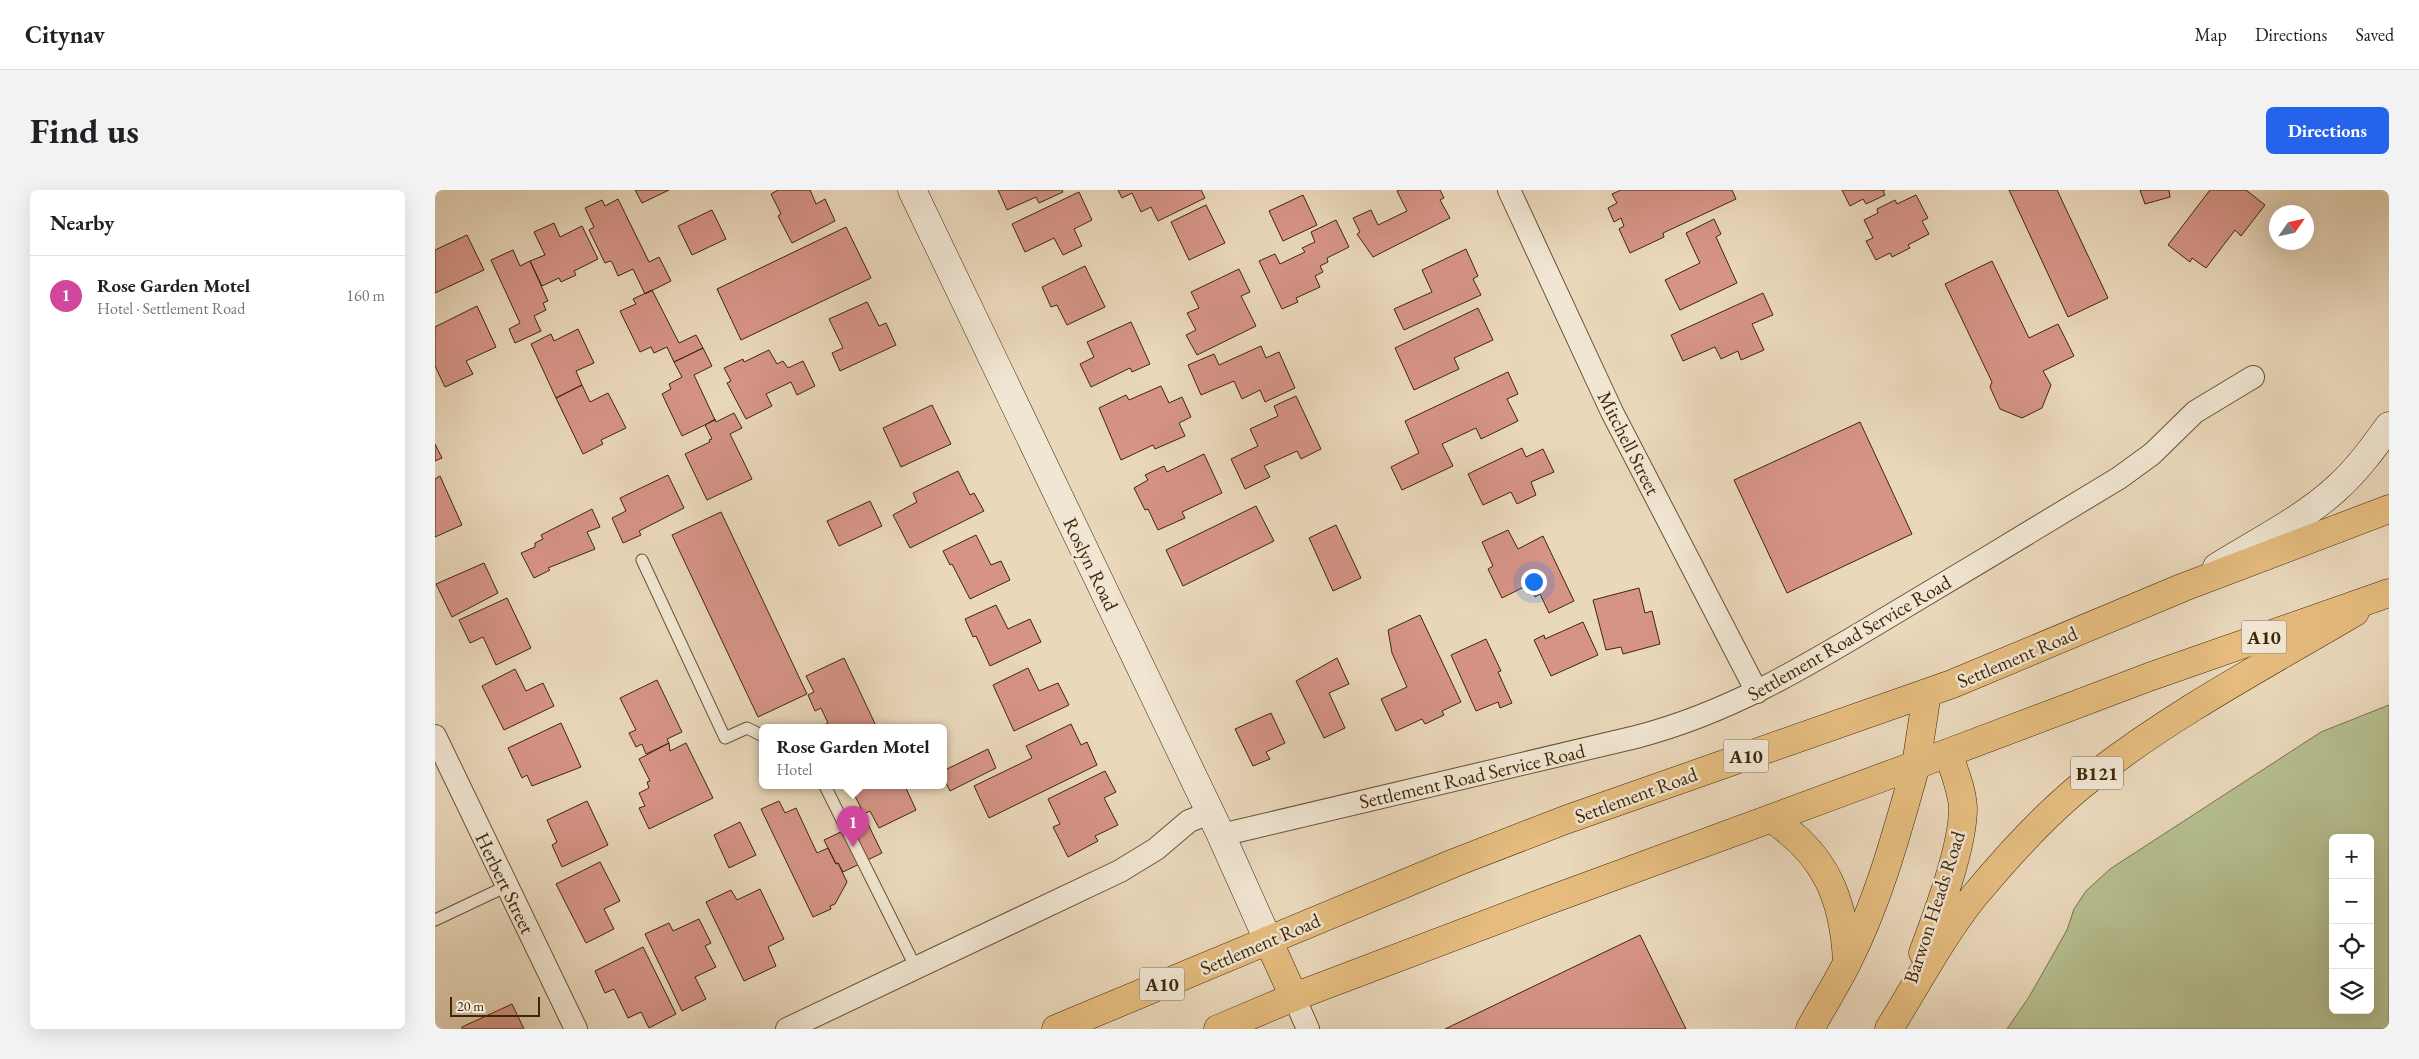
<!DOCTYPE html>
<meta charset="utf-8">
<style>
body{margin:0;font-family:"EB Garamond",serif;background:#f2f2f2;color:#202124}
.controls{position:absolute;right:15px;bottom:15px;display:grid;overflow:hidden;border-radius:8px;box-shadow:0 5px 20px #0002}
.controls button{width:45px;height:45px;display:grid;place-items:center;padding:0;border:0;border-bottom:1px solid #e0e0e0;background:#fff;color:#202124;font:25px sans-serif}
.compass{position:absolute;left:1834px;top:15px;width:45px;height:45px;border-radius:50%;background:#fff;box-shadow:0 5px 20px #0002;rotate:56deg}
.scale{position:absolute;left:15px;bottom:12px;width:90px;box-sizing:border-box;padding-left:5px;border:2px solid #3e2707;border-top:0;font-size:14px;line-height:18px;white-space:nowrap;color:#3e2707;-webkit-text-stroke:4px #f1e6d3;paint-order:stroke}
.you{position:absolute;left:1098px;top:391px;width:18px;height:18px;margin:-12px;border:4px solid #fff;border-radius:50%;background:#1a73e8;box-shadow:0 0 0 8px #1a73e833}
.badge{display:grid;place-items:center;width:32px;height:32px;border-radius:50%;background:#2563eb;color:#fff;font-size:16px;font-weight:700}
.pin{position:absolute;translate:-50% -41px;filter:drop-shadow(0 1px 2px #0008)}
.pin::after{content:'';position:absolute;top:26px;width:18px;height:15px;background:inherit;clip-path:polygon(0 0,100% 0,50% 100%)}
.popup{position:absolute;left:324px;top:534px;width:188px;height:65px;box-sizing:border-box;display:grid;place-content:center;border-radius:8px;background:#fff;filter:drop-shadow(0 1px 4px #0005);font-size:16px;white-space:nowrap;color:#757577}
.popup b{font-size:19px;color:#202124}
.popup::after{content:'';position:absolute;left:50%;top:100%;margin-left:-10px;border:10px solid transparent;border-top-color:#fff}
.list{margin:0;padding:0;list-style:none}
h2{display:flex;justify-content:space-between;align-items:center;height:65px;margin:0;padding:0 20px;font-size:21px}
h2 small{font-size:16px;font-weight:400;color:#757577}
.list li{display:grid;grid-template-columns:32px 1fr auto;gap:15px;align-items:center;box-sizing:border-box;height:80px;padding:0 20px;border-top:1px solid #e0e0e0}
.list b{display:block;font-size:19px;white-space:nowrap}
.list p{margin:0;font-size:16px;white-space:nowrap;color:#757577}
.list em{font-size:16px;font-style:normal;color:#757577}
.icon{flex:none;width:28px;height:28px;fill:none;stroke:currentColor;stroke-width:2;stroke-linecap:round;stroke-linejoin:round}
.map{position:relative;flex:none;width:1954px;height:839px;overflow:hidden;border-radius:8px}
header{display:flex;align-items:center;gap:30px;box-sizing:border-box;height:70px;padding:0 25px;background:#fff;border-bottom:1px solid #e0e0e0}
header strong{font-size:24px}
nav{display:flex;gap:28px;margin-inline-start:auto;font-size:18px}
.intro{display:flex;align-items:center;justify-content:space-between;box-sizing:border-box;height:120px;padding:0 30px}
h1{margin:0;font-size:35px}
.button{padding:12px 22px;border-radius:8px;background:#2563eb;color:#fff;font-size:18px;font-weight:700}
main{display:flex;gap:30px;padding:0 30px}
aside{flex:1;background:#fff;border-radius:8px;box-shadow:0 5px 20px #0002}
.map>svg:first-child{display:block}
.green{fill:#b6bf90;stroke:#7a734c;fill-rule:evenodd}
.building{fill:#d69487;stroke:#3e2707}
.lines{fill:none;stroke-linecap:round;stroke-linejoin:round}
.lane-casing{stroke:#695334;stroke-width:13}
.street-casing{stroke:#695334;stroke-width:24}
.secondary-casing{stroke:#3e2707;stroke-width:29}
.primary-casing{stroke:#3e2707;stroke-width:29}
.highway-casing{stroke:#3e2707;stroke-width:29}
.lane{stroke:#f1e6d3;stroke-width:11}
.street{stroke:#f1e6d3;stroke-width:22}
.secondary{stroke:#f1e6d3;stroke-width:28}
.primary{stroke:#e5bc7e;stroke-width:28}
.highway{stroke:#e5bc7e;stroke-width:28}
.labels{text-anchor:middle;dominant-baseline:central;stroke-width:5;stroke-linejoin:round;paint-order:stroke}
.shield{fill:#f1e6d3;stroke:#746044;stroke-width:1}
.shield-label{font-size:19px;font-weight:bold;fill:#3e2707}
.street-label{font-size:20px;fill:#3e2707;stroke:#f1e6d3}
</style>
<header>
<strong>Citynav</strong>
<nav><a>Map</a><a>Directions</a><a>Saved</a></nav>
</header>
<div class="intro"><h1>Find us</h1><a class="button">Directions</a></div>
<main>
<aside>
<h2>Nearby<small></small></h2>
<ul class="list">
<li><span class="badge" style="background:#d1479c">1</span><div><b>Rose Garden Motel</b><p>Hotel · Settlement Road</p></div><em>160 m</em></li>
</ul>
</aside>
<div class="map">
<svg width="1954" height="839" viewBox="0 0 1954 839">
<rect width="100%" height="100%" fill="#ead8bb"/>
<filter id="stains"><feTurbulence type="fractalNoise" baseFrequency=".004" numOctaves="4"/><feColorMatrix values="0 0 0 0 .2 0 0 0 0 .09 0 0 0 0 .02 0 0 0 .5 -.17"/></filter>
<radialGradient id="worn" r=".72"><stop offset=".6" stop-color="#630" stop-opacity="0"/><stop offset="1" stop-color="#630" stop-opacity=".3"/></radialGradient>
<path class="green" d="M1954,515V839H1572L1594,807L1632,740L1639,719L1651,701L1675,679L1886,542ZM1898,648H1935V820H1898Z"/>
<path class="building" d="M200,0H234L207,13Z
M343,0H375L381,14L390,9L400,31L357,53L343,26L346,24L336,4Z
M563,0H627L628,2L604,13L601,7L572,20Z
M683,0H766L770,8L723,31L716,17L706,22L697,3L687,8Z
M964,0H1005L1009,8L1005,10L1015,28L938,67L922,44L925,42L918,28L936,20L943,35L972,21L962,1Z
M1186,0H1297L1301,9L1228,43L1229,47L1195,63L1184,39L1189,36L1186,28L1179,32L1173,18L1182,13L1177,4Z
M1407,0H1450L1448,1L1450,5L1431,14L1428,9L1415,16Z
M1574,0H1622L1673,108L1633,127Z
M1705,0H1734L1735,7L1710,14Z
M1775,0H1811L1830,15L1806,46L1800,40L1771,78L1757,68L1755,72L1733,55Z
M644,2L657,30L639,39L647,56L628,65L619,48L590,62L577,34Z
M868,5L882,35L848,51L834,21Z
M1481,5L1493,28L1487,31L1494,44L1473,55L1475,58L1457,67L1455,63L1441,70L1431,51L1438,48L1429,30L1443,23L1442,19L1460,10L1462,14Z
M183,9L214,72L224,67L236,91L210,104L198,79L183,86L177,72L175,71L170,73L154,40L159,37L150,18L167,10L170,16Z
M771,15L790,53L754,70L736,32Z
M277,20L291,49L257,65L243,36Z
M1279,29L1286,44L1281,47L1302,93L1245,120L1230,90L1265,73L1251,43Z
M901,30L914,57L892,68L893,72L885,76L888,82L880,86L885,97L861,108L863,112L847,119L824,71L840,64L845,74L870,62L867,58L880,52L876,42Z
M119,33L125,47L147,36L163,69L139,81L141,85L126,92L124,88L107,96L95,71L110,65L99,42Z
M411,37L436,88L306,150L282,99Z
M32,45L49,80L0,103V60Z
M1031,59L1043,86L1038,89L1046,105L969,140L959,119L997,102L987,80Z
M78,60L85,76L95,71L113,111L108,113L111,120L99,126L106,141L80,153L74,139L85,133L56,70Z
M1557,71L1594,148L1623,134L1639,166L1608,181L1616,195L1607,218L1587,228L1565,219L1555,197L1557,192L1510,94Z
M650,76L670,117L632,135L622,115L616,117L607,97Z
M804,79L815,102L806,106L821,136L762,165L751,145L761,140L752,123L764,118L756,102Z
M217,100L244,153L261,145L268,158L239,172L232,157L219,163L216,157L205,162L185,121L201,114L198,109Z
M1328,103L1338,125L1317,134L1329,160L1306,170L1303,161L1286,169L1280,157L1248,171L1236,145Z
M432,112L444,136L451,133L461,155L405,181L397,163L408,158L394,129Z
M42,116L61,157L31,171L38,184L10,197L0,176V137Z
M1043,118L1058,150L1019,168L1024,179L979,200L960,158Z
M696,132L715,174L697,182L695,178L656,197L645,174L659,167L652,152Z
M143,139L159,173L141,181L147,195L121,208L96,154L116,144L119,151Z
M826,156L831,168L844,162L860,198L830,212L825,200L807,209L799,191L766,205L753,175L779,164L784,175Z
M268,158L277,176L259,185L280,230L247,246L227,204L236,199L234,194L247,187L239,172Z
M334,160L342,174L348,171L353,178L368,171L380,196L362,205L356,192L331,204L337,216L311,229L292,193L296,191L289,178L308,169L309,172Z
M1073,182L1083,204L1072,209L1083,231L1046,249L1041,238L1007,254L1018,276L967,300L956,277L984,263L970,231Z
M147,195L155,212L173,203L191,238L166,250L168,254L148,264L121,208Z
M726,196L734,213L747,207L756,227L744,233L750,246L720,259L718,255L686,270L664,218L691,205L694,210Z
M861,206L886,259L866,269L862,261L829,276L835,287L810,299L796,269L823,256L815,239L843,226L839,216Z
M497,215L516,254L466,277L448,238Z
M299,223L307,238L295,244L317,289L272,310L250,264L275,252L274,250L277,249L270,235L280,229L281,232Z
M1425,232L1477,344L1352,403L1299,290Z
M0,254L7,268L0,271Z
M1087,258L1091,267L1108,259L1119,282L1096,292L1101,305L1082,314L1076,302L1048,315L1033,284Z
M769,264L787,303L747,322L750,328L723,340L713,319L710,320L699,298L713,290L710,285L729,276L732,282Z
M523,281L535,305L539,303L549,321L475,358L458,325L482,312L478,303Z
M233,285L249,318L204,341L206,345L188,353L177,328L191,321L185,308Z
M5,286L27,335L0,347V289Z
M435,311L447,336L404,356L392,331Z
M821,316L839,351L748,396L731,360Z
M157,319L165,337L152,342L160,359L113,378L115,380L99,388L86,363L100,357V353L108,349L106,345Z
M286,322L372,504L323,527L237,345Z
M901,335L926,388L898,401L874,348Z
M1073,340L1083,359L1108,346L1139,411L1114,423L1105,404L1100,407L1098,402L1094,404L1091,396L1067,408L1053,379L1058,376L1047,352Z
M541,345L556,375L566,371L575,390L535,409L517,374L515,375L508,361Z
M49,373L63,403L17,427L1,394Z
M1204,398L1210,423L1217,421L1225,454L1188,464L1186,457L1171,460L1158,410Z
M72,408L96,458L61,475L48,447L35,453L24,430Z
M561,415L573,439L595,429L606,452L555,476L541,446L538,447L530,429Z
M985,425L1026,512L1007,521L1009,525L990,534L987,529L961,541L946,509L972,497L957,463L953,440Z
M1148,432L1163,465L1116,486L1099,450L1109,445L1110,449Z
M1051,449L1066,481L1063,482L1077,513L1065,518L1063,512L1041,521L1016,465Z
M409,468L442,538H388L387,536L393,533L386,518L380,521L373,505L379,502L371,486Z
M902,468L914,494L894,503L910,538L889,548L861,491Z
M593,478L604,501L623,493L634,515L579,541L558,495Z
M80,479L91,501L108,493L119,516L69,540L47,496Z
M222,490L247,542L232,549L234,553L211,564L207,554L201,557L194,543L201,540L185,508Z
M836,523L850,553L831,562L835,569L818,576L800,539Z
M126,533L146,577L97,596L92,585L87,588L73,558Z
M636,534L646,555L652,552L662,575L554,628L539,596L597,568L591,556Z
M234,553L235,561L251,553L278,608L214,639L204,618L210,616L204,603L214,598L212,592L215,591L204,569Z
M553,559L561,578L515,601L508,587V581Z
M670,581L681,602L669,608L683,635L660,646L663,651L633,667L618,637L625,634L613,609Z
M415,596H470L481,620L444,638L435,621L429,624Z
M152,611L173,655L127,677L117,655L122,652L112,630Z
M344,611L350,623L361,618L382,663L393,658L401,674L403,673L412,692L400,714L395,716L396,719L378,727L326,619Z
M431,630L447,663L408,682L403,673L401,674L389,650Z
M305,632L321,665L294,678L279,645Z
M165,672L185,711L169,719L179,739L151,753L121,694Z
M325,699L349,749L333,757L341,776L309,791L271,712L296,700L302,710Z
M264,729L276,753L270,756L281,777L260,787L271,809L247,821L210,744L234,733L238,741Z
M1205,745L1251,839H1010Z
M208,757L241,824L214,838L206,822L193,828L179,799L170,803L160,781Z
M77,814L89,839H27V837Z"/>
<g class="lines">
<g class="lane-casing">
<path id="lane" d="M207,370L290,548L312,538L328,546
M390,596L481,778
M0,730L72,696"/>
</g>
<g class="street-casing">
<path id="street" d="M1074,0L1177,222L1322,502
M0,546L141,839
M786,645L1201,547C1298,522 1378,472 1463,421C1537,377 1610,333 1684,288L1717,264L1760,222L1818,187
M859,807L873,839
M352,839L685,681L721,659L754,631L775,623"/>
</g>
<g class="secondary-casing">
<path id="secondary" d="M477,0L786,645L833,750
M1782,377C1822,352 1867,330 1902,298C1922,280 1938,258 1954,236"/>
</g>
<g class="primary-casing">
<path id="primary" d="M1337,629C1391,665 1409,709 1412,772
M1488,763C1502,725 1528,658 1528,618C1527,599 1519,581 1513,563
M1375,839C1387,817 1401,795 1412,773C1444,710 1462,642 1481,575
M1454,839C1482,794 1507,746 1540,705C1575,663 1614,620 1657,587C1739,523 1832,474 1920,422"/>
</g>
<g class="highway-casing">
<path id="highway" d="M1481,575L1492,503
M833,750L859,807
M621,839L1019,673L1130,630L1517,494L1749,397L1954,319
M783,839L859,807L1112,711L1481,575L1714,487L1954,403"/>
</g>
<use href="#lane" class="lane"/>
<use href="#street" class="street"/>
<use href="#secondary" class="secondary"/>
<use href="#primary" class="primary"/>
<use href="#highway" class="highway"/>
</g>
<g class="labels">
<g class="shield">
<rect x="1806.5" y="430.5" width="45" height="33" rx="4"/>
<rect x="1288.5" y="549.5" width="45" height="33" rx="4"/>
<rect x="1636" y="566.5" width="52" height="33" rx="4"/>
<rect x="704.5" y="777.5" width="45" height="33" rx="4"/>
</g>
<g class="shield-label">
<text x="1829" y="447">A10</text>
<text x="1311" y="566">A10</text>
<text x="1662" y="583">B121</text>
<text x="727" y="794">A10</text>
</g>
<g class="street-label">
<text transform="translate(1194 253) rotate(63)">Mitchell Street</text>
<text transform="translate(656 374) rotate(64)">Roslyn Road</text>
<text transform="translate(1414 448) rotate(-30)">Settlement Road Service Road</text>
<text transform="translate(1582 467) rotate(-23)">Settlement Road</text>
<text transform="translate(1037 586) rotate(-13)">Settlement Road Service Road</text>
<text transform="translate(1201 605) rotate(-20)">Settlement Road</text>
<text transform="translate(70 693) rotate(64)">Herbert Street</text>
<text transform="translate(1499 717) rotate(-72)">Barwon Heads Road</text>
<text transform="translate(825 754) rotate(-23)">Settlement Road</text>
</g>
</g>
<rect width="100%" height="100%" filter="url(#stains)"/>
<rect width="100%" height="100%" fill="url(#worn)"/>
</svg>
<div class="controls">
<button>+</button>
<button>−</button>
<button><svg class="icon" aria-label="locate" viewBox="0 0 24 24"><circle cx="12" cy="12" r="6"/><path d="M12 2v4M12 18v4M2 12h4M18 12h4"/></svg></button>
<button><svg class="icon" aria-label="layers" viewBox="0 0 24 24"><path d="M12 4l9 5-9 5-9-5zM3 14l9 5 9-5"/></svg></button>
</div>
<svg class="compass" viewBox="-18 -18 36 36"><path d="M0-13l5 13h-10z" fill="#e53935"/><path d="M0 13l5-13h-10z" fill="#757577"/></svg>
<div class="scale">20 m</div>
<div class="you"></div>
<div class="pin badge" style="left:418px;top:657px;background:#d1479c">1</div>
<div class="popup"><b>Rose Garden Motel</b>Hotel</div>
</div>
</main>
